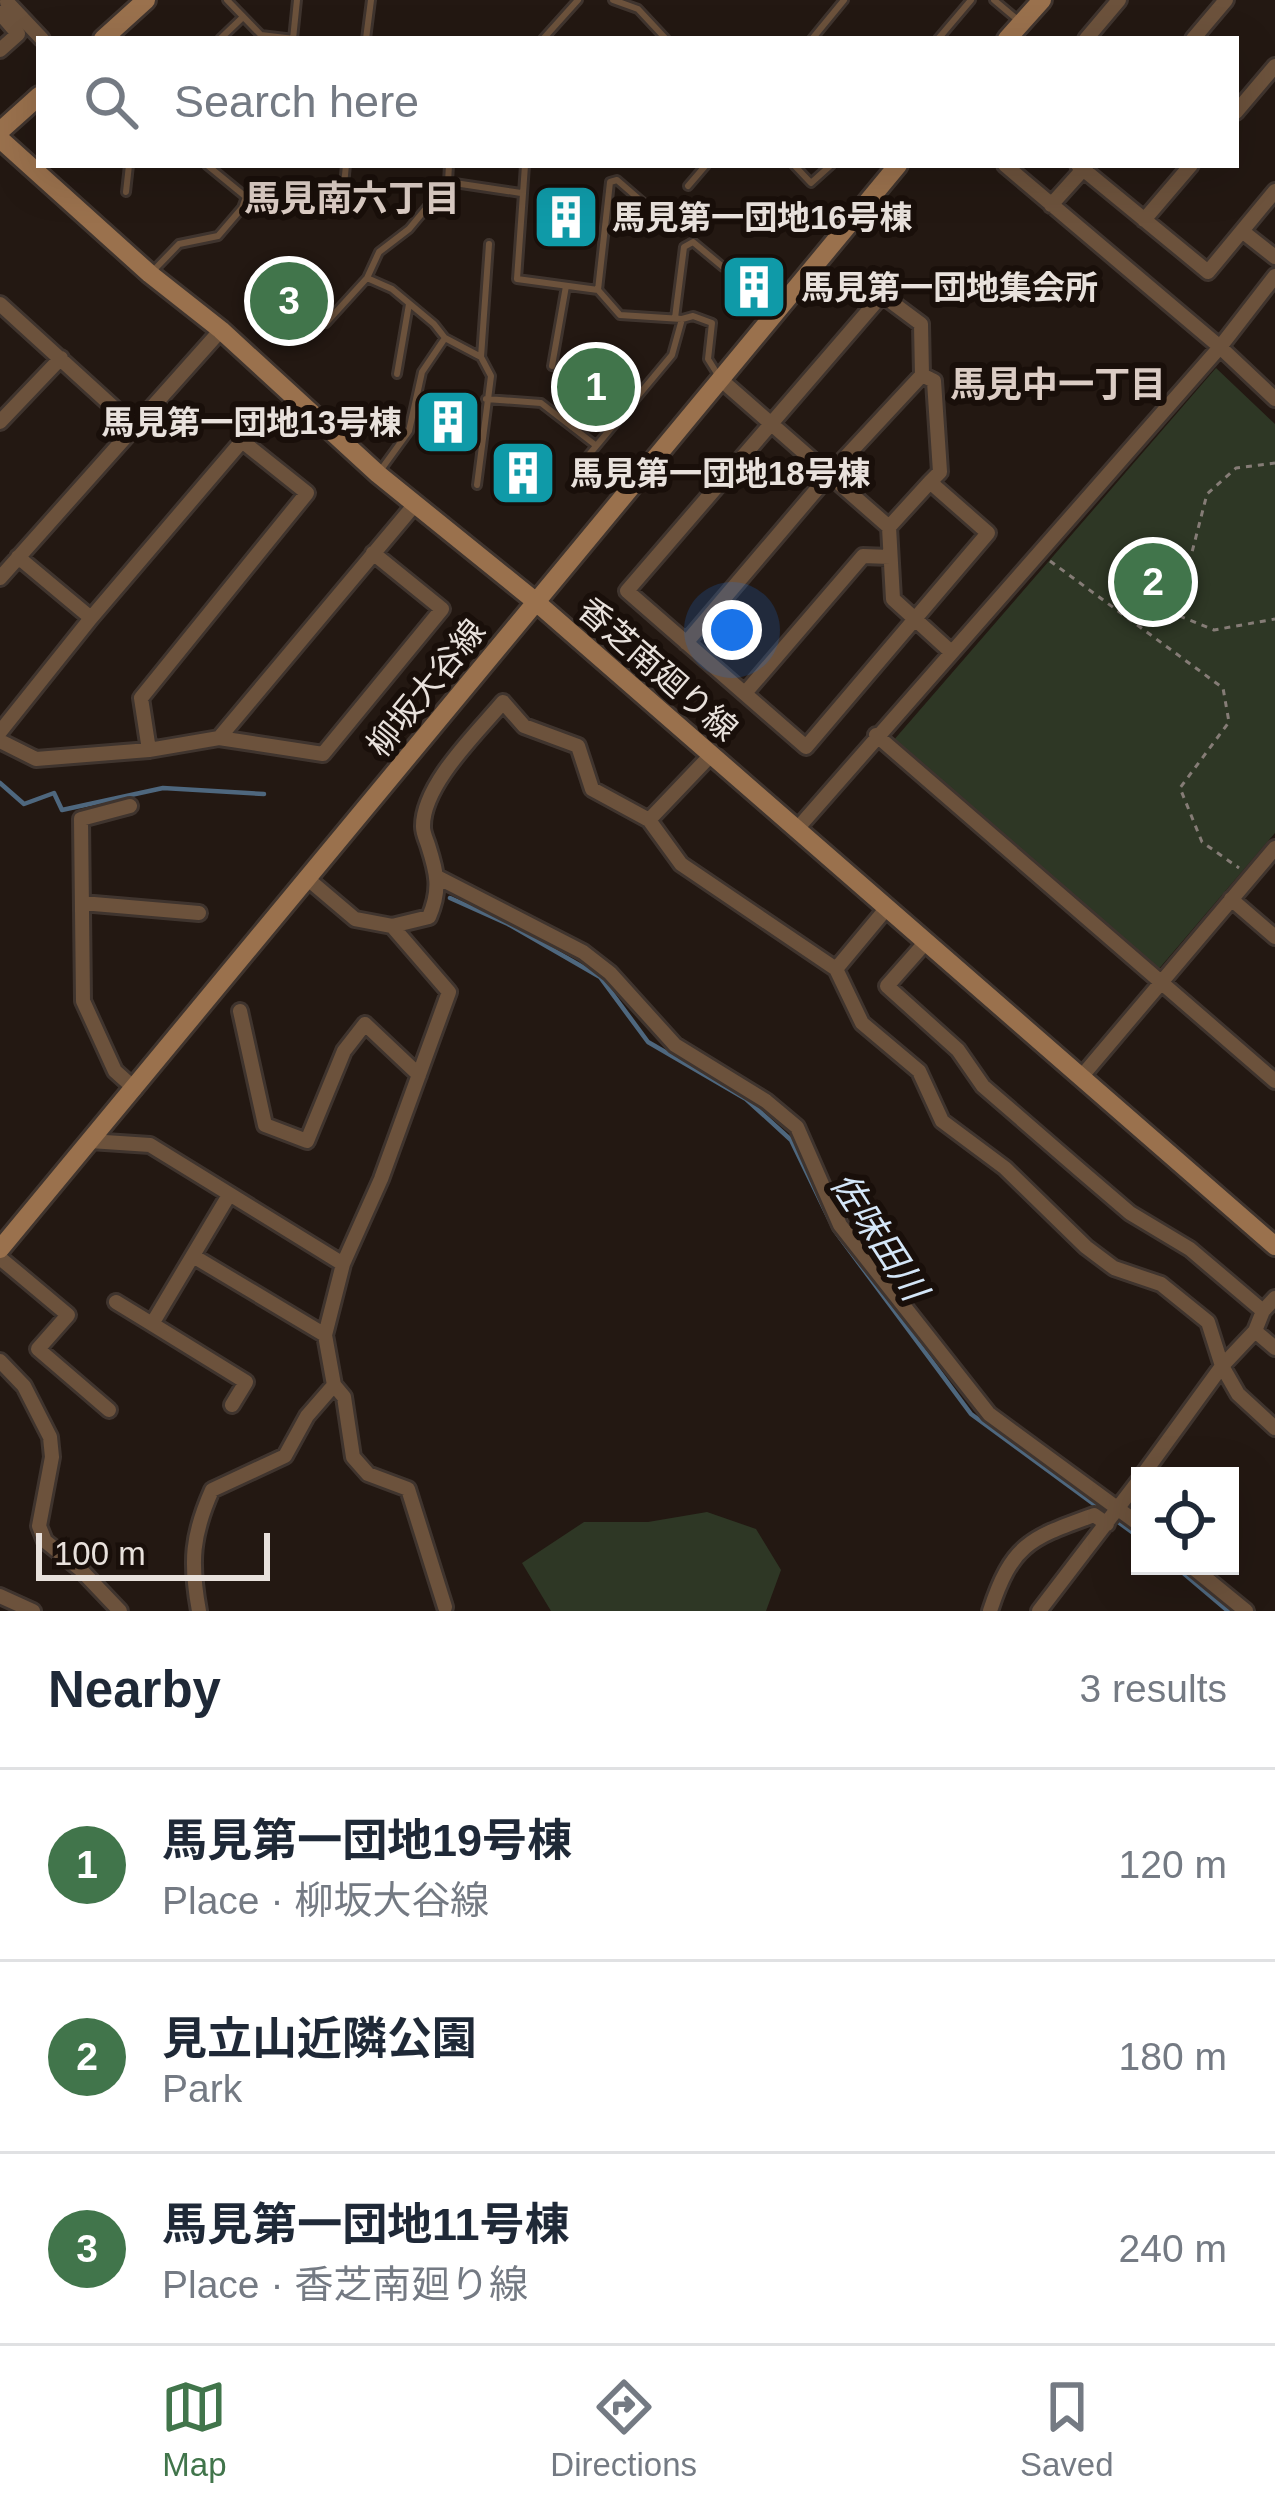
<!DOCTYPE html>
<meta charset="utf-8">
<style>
body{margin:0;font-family:Arial,"Noto Sans JP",sans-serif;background:#f6f6f7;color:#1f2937}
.controls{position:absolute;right:36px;bottom:36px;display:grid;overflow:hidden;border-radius:0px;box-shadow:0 12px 48px #0002}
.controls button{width:108px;height:108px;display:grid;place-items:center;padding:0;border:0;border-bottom:3px solid #e0e1e3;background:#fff;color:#1f2937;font:60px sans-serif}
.scale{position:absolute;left:36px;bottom:30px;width:234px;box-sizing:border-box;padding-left:12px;border:6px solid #e8e1dc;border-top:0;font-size:33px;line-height:42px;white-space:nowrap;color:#e8e1dc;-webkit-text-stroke:9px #190f0a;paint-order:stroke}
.you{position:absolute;left:732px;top:630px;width:42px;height:42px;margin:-30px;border:9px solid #fff;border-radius:50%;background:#1a73e8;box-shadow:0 0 0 18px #1a73e833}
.badge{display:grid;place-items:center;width:78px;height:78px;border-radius:50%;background:#41754b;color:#fff;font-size:39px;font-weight:700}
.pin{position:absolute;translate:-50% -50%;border:6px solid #fff;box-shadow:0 3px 12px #0006}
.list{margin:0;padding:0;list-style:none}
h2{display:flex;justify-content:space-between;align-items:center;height:156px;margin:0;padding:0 48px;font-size:51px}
h2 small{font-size:39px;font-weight:400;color:#747a83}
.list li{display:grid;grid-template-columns:78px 1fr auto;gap:36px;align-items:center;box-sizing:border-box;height:192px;padding:0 48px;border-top:3px solid #e0e1e3}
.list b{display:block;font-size:45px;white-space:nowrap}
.list p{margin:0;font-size:39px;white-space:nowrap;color:#747a83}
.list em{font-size:39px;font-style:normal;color:#747a83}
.icon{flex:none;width:66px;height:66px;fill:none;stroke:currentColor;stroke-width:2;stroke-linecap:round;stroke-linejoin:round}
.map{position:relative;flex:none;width:1275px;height:1611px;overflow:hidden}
.search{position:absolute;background:#fff;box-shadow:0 12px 48px #0002;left:36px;right:36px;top:36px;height:132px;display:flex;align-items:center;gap:30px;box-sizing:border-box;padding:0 42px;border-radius:0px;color:#747a83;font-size:45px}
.sheet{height:732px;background:#fff}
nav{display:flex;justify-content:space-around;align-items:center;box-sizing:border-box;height:168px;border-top:3px solid #e0e1e3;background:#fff;font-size:33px;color:#747a83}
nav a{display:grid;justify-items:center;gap:6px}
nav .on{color:#41754b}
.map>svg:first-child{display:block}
.green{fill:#2e3725}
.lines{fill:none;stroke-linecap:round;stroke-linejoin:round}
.stream{stroke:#4e677e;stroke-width:4.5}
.lane-casing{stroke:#3f342e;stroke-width:12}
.street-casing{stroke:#3f342e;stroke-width:20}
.secondary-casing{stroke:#3f342e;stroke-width:24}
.path{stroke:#857c76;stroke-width:3;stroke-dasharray:6 6;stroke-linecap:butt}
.lane{stroke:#6c523c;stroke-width:6}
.street{stroke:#6c523c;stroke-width:14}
.secondary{stroke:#9a714d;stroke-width:18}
.labels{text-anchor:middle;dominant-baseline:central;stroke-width:12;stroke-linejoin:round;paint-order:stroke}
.poi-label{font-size:33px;font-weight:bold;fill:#e8e1dc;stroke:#190f0a;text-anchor:start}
.street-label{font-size:33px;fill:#e8e1dc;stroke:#190f0a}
.neighbourhood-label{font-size:36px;font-weight:bold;fill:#dbccc4;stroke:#190f0a}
.water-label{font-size:36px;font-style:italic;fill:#d4e6f8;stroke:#190f0a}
</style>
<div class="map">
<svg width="1275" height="1611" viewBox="0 0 1275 1611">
<rect width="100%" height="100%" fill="#231812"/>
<path class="green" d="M1216,368L1275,424V833L1157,971L893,741Z
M707,1512L756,1529L781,1570L766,1611H551L522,1563L584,1522H648Z"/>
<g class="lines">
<path class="stream" d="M0,783L24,804L54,793L62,810L163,788L264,794
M450,898L508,924L600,977L648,1042L746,1099L791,1140L835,1231L971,1414L1140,1538
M1175,1566L1228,1611"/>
<g class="lane-casing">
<path id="lane" d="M227,0L261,35L294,39
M613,0L638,9L666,39
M994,0L1019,21
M220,39L243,17
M293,39L297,0
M366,39L371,0
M543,39L578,0
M812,39L844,0
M938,39L971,0
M207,165L246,197L264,188L343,195L346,165
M525,165L517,279L598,290
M794,165L811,183L831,165
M448,182L449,165
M688,186L706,165
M126,192L129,165
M647,206L617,180L610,182L598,290L620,315L682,319
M489,244L481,357L445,338L434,324L392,289L367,278L379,252L409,229L448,182L521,193
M152,272L179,244L218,236L242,208L246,197
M675,318L684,247L693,242L723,267
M326,323L367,278
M552,366L566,286
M397,374L409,304
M486,399L541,403L594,444
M577,469L672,355L682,319L693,316L712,323L708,359L718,375
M380,471L409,431L422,372L445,338
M477,485L491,376L481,357"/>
</g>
<g class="street-casing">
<path id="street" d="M7,2L42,39
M0,13L18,34L0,50
M1086,39L1119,0
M1193,39L1226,0
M1236,112L1275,66
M1005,165L1220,347L1275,399
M1078,165L1208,272L1275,191
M1051,205L1087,165
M1144,220L1191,165
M1242,231L1275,257
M882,295L921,324L922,375L934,381L940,472L930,482L988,533L806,747L627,591Z
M0,304L136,428
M719,378L889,527L893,599L950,651
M0,422L61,358
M889,527L930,482
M18,557L91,618
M0,578L221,330
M686,643L829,475L922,375
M746,692L863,556L890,557
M0,732L91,618L242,441L307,493L141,698L149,750
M876,735L1275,1081
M219,738L416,503
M0,741L36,759L149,750L219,738L323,754L442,609L373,553
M130,806L81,819L83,1001L115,1071L135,1089
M649,820L710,756
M797,829L1220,347L1275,276
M439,878L583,952L610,973L675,1045L766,1101L797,1127L840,1225L989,1414L1140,1525
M309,880L355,919L392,926L429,917C441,889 437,873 428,845C426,839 423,833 423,827C422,785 478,732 503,702L524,726L578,746L592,789L649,820L681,864L836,969
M1231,899L1275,937
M82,903L199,913
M886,909L836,969L862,1023L919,1071L942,1121L1005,1168L1086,1247L1114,1268L1161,1284L1208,1322L1222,1366L1238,1394L1275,1428
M392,926L449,992L381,1179L343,1264L325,1335L334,1385L344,1397L353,1457L368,1474L408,1489L445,1607
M925,943L887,986L958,1050L983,1086L1081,1171L1130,1213L1190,1249L1263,1311
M240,1011L265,1125L307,1141L344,1051L365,1024L419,1075
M1082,1076L1275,848
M90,1141L150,1145L343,1264
M229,1195L152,1324L246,1382L232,1405
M193,1256L325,1335
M0,1258L68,1315L38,1349L109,1410
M116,1302L152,1324
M1255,1331L1275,1348
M0,1361L24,1386L50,1437L52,1457L39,1526L45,1541L80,1569L120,1611
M1142,1476L1222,1366L1255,1331L1263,1311L1275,1298
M1191,1566L1246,1611
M0,1596L33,1611
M199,1611C190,1562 192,1535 212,1490L285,1456L307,1416L334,1385
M990,1611C1012,1543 1031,1538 1094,1515L1107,1524
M1039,1611L1140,1479"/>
</g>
<g class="secondary-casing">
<path id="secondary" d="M103,39L146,0
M1007,39L1042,0
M0,131L39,96
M0,139L150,274L221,330L378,474L535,601L1275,1246
M0,1249L898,165"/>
</g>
<path class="path" d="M1050,561L1223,688L1229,722L1180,788L1202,842L1239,868
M1157,607L1214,630L1275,619
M1132,616L1157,607L1158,590L1191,556L1207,494L1236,468L1275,463"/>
<use href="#lane" class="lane"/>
<use href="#street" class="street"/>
<use href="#secondary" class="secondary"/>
</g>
<defs>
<g id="building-square" transform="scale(3.45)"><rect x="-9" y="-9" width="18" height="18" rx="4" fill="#0f9aa8" stroke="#190f0a"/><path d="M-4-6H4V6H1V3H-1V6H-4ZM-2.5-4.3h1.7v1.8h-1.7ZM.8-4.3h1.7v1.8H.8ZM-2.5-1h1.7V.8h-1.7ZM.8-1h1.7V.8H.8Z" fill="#fff"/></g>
</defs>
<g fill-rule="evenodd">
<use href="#building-square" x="566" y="217"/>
<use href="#building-square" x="754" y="287"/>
<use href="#building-square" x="448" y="422"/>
<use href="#building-square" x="523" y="473"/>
</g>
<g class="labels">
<g class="poi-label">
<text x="612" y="217">馬見第一団地16号棟</text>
<text x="801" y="287">馬見第一団地集会所</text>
<text x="402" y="422" text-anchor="end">馬見第一団地13号棟</text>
<text x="570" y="473">馬見第一団地18号棟</text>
</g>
<g class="street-label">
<text transform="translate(658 669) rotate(41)">香芝南廻り線</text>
<text transform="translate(426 688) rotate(-51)">柳坂大谷線</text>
</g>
<g class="neighbourhood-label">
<text x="352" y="198">馬見南六丁目</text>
<text x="1058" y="384">馬見中一丁目</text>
</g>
<g class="water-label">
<text transform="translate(879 1236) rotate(57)">佐味田川</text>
</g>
</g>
</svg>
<div class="controls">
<button><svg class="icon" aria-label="locate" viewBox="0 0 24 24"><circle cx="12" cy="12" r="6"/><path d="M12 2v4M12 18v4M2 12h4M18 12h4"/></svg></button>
</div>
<div class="scale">100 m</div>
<div class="you"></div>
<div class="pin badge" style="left:596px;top:387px">1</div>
<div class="pin badge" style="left:1153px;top:582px">2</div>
<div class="pin badge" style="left:289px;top:301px">3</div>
<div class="search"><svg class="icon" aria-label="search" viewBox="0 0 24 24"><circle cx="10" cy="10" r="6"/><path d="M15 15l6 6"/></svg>Search here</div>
</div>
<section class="sheet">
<h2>Nearby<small>3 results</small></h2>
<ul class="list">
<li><span class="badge">1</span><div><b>馬見第一団地19号棟</b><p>Place · 柳坂大谷線</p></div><em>120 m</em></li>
<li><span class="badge">2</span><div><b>見立山近隣公園</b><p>Park</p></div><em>180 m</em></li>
<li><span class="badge">3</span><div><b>馬見第一団地11号棟</b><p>Place · 香芝南廻り線</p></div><em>240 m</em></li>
</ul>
</section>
<nav>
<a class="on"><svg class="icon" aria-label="map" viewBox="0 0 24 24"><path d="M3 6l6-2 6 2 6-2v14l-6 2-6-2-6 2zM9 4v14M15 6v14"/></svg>Map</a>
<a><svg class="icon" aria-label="directions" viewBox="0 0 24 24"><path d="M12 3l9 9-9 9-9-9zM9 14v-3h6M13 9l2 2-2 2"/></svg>Directions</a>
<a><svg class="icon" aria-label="saved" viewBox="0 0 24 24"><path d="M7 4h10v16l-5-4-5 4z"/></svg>Saved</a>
</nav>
